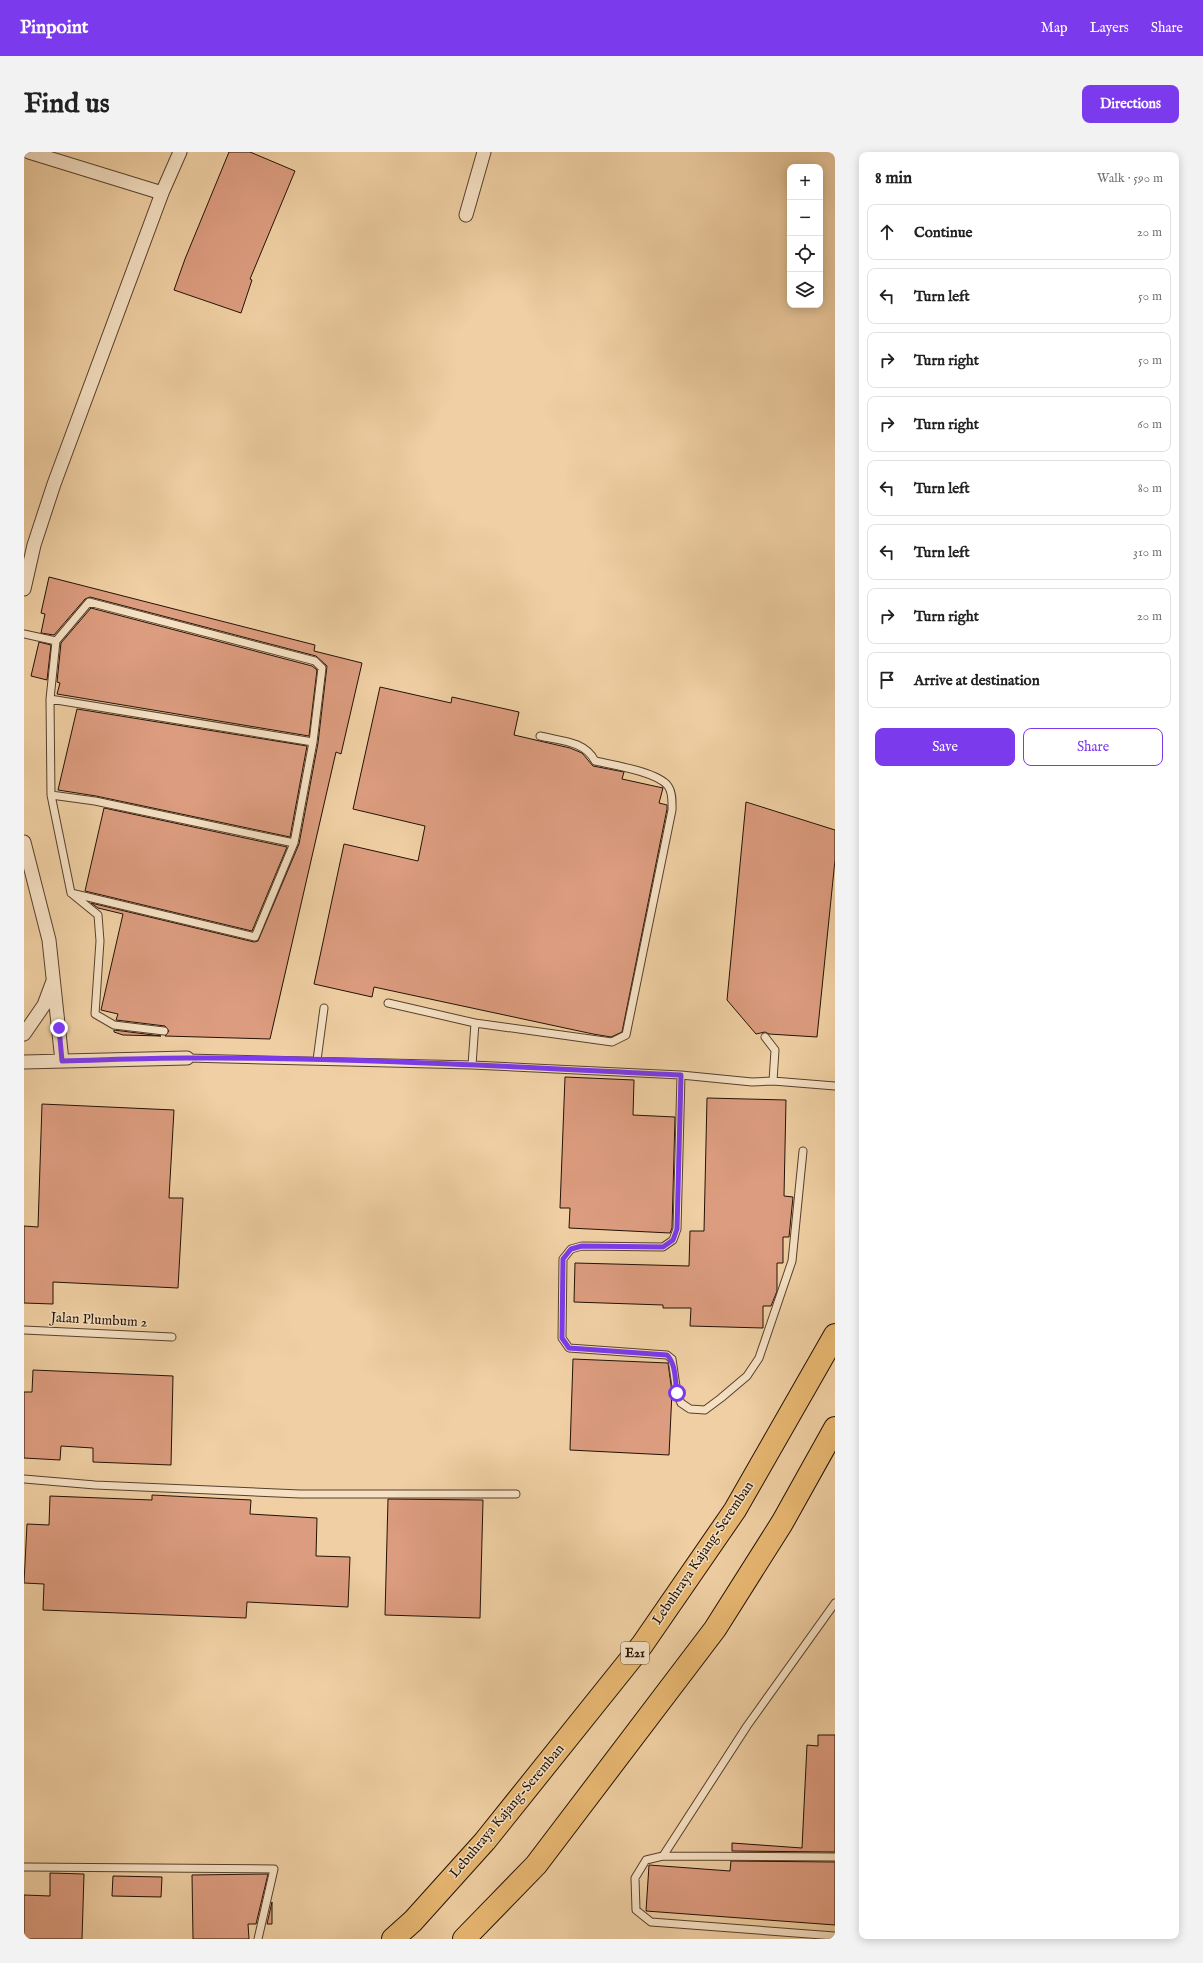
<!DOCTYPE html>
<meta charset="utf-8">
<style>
body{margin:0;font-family:"IM FELL English",serif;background:#f2f2f2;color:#222}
.controls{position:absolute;right:12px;top:12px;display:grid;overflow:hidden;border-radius:8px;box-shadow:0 2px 10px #0003}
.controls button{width:36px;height:36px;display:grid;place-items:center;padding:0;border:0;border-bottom:1px solid #e0e0e0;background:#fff;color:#222;font:20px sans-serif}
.stop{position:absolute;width:12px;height:12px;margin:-9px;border:3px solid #7c3aed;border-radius:50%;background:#fff}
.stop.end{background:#7c3aed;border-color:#fff;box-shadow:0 1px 4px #0008}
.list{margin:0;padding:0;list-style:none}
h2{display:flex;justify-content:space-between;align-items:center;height:52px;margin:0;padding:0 16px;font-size:17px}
h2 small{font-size:13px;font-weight:400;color:#767676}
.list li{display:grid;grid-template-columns:26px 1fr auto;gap:12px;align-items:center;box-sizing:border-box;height:56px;margin:0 8px 8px;padding:0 8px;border:1px solid #e0e0e0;border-radius:8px}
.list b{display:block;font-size:15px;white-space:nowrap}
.list em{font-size:13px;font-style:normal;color:#767676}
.actions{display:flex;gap:8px;padding:12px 16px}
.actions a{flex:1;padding:9px 0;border:1px solid #7c3aed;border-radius:8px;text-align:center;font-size:14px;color:#7c3aed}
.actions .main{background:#7c3aed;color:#fff}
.icon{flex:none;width:22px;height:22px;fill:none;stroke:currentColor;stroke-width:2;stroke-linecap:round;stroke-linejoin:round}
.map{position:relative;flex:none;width:811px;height:1787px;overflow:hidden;border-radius:8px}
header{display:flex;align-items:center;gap:24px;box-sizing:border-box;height:56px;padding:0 20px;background:#7c3aed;color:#fff}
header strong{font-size:19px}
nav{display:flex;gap:22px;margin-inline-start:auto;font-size:14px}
.intro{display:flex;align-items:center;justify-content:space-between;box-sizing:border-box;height:96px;padding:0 24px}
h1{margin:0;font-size:28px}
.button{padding:10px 18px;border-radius:8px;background:#7c3aed;color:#fff;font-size:14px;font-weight:700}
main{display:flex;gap:24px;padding:0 24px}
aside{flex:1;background:#fff;border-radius:8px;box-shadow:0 2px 10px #0003}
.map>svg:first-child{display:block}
.building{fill:#dc9c7f;stroke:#231205}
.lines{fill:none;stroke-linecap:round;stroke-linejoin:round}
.lane-casing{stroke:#56412c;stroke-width:9}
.street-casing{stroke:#56412c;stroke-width:15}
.highway-casing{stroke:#231205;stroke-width:24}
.lane{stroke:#f5e0c3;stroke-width:7}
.street{stroke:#f5e0c3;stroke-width:13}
.highway{stroke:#e8b872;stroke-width:22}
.route{stroke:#7c3aed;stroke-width:5}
.labels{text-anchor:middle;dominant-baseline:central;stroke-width:3;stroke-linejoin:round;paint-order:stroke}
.shield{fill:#f5e0c3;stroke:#62503e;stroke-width:1}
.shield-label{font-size:13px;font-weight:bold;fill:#231205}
.street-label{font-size:14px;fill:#231205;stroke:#f5e0c3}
</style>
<header>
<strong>Pinpoint</strong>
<nav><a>Map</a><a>Layers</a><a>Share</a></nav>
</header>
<div class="intro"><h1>Find us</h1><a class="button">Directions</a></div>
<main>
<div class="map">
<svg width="811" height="1787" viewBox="0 0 811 1787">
<rect width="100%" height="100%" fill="#efcfa3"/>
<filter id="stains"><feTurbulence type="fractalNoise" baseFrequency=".005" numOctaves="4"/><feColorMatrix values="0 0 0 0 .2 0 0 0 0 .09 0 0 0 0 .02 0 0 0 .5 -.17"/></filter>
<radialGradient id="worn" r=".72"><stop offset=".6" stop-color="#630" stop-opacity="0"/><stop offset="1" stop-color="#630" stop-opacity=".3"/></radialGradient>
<path class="building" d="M205,0H226L271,19L226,127L228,128L217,161L150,138L161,107Z
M25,425L291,493L290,499L338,511L317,602L312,600L246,887L141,884L145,879L141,874L92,868L94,862L77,858L99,762L74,756L67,751L230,790L234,789L275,692L294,591L303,514L292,504L66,445L61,447L30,483L17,481L21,462L17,461Z
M67,456L288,514L293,518L285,584L33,542L36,531L33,530L37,491Z
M15,490L27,493L23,528L7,524Z
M356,535L427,551L428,545L495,560L490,583L546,596L558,601L569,614L600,620L598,627L639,636L635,651L643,653V657L598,880L587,885L569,882L350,835L348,845L290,832L320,692L394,709L401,674L329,657Z
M53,557L283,594L266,685L72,644L34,638Z
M722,650L811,678V708L793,885L745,882L741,880L732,882L703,848Z
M80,656L263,695L228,779L61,739Z
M90,878L137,884L99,883L90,880Z
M541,925L610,928L609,963L651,965L648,1076L646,1081L545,1076L546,1056H536Z
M683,946L762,948L760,1044L769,1045L765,1085H759V1111H753V1139L747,1154H739V1176L666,1174L667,1156H639V1153L550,1150L551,1111L665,1114L666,1079H680Z
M18,952L150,958L145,1046H159L154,1136L29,1130V1152L0,1151V1074L14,1075Z
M549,1207L644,1211L648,1240L645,1303L546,1298Z
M9,1218L149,1224L147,1313L69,1310V1296L37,1294L36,1308L0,1306V1240H8Z
M128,1343L227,1348L226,1362L293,1366L292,1404L326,1405L324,1455L223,1450L222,1466L19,1458L20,1432L0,1431L3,1372L25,1373L26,1344L128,1348Z
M364,1347L459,1348L456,1466L361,1463Z
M794,1583H811V1700L708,1699V1691L778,1696L783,1593L794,1594Z
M707,1709L811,1710V1773L622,1759L625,1713L706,1719Z
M26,1721L60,1722L58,1787H0V1743L26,1744Z
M244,1722L232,1772H224L225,1787H169L168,1723Z
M89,1724L138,1725L137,1745L88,1744Z
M248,1750V1772H243Z"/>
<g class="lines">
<g class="lane-casing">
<path id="lane" d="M0,482L32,489L26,547L27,643L47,741L74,763L76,789L71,862L90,873L140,879
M32,489L65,450L291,509L298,516L289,590L270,691L231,785L47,741
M26,547L289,590
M27,643L71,649L270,691
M364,851L451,871L448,913
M451,871L588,890L602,883L648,658C648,651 649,641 644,634C634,620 589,613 571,609C561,589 537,589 516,584
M163,906L448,913L657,923L728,930L749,929L751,898L741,885
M293,908L300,856
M657,923L653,1077L649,1088L639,1095L558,1094L547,1097L539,1107L538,1186L545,1196L643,1203L648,1207L653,1241L657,1251L666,1257L681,1258L697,1246L723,1224L735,1206L768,1109L779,999
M749,929L811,934
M0,1178L148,1185
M0,1327L71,1333L276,1342H492
M639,1704L723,1574L811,1451
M811,1705L639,1704L622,1708L611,1726L612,1758L627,1770L811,1784
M0,1715L250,1717L234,1787"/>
</g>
<g class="street-casing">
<path id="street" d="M5,0L138,41
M442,63L460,0
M0,437L10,393L30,332L138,41L156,0
M0,690L25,788L38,909
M0,882L20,853L29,829
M0,910L163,906"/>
</g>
<g class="highway-casing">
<path id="highway" d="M369,1787L389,1769L461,1689L618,1493L711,1358L811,1183
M440,1787L512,1713L691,1477L758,1371L811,1276"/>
</g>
<use href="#lane" class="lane"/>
<use href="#street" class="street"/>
<use href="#highway" class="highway"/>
</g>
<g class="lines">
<path class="route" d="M35,876L38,909C80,908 121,906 163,906C327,905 492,915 657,923L653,1077L649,1088L639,1095L558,1094L547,1097L539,1107L538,1186L545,1196L643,1203C652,1212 651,1228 653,1241"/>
</g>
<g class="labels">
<rect class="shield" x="597" y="1490" width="28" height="22" rx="3"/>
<g class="shield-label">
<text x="611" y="1501">E21</text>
</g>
<g class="street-label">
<text transform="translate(75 1168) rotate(3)">Jalan Plumbum 2</text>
<text transform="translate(679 1401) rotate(-56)">Lebuhraya Kajang-Seremban</text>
<text transform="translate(483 1659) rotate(-50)">Lebuhraya Kajang-Seremban</text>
</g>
</g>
<rect width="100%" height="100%" filter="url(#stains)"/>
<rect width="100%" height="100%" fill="url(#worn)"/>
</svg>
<div class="controls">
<button>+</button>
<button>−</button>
<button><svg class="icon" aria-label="locate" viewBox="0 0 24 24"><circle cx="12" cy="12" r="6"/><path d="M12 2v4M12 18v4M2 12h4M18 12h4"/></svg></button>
<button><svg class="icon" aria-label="layers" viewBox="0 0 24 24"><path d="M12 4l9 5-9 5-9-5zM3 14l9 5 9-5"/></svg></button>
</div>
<div class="stop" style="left:653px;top:1241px"></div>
<div class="stop end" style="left:35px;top:876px"></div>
</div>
<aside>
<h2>8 min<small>Walk · 590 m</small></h2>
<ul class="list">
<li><svg class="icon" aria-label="ahead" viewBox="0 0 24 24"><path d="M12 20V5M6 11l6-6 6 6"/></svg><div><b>Continue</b></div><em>20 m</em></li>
<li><svg class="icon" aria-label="left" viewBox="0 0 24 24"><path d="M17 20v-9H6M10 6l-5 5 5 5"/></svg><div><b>Turn left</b></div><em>50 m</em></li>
<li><svg class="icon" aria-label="right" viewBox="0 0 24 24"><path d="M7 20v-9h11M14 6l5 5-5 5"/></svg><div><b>Turn right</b></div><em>50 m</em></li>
<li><svg class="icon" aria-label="right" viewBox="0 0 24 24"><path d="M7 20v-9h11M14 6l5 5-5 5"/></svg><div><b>Turn right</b></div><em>60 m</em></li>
<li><svg class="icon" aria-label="left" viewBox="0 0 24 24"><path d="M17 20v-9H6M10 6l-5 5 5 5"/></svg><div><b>Turn left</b></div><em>80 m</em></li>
<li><svg class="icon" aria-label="left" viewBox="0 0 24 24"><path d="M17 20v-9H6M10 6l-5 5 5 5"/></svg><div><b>Turn left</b></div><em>310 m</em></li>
<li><svg class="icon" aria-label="right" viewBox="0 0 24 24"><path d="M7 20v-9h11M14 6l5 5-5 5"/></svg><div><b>Turn right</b></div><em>20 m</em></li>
<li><svg class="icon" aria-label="arrive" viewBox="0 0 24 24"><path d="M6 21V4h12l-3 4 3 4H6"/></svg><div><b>Arrive at destination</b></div></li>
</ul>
<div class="actions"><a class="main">Save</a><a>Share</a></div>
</aside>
</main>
